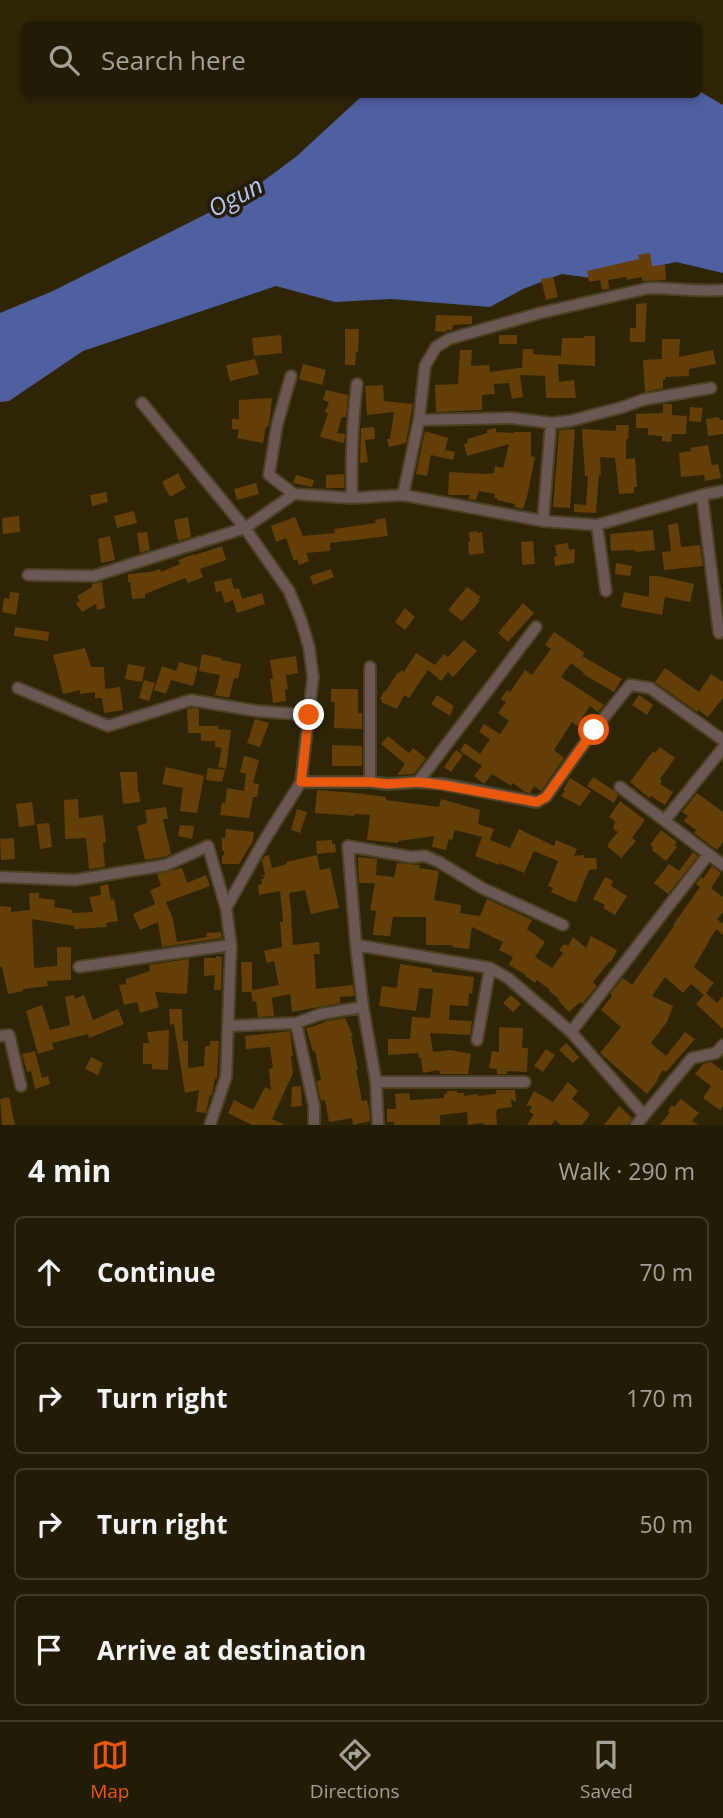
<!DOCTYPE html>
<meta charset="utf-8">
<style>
body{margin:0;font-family:"Open Sans",sans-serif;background:#2f2913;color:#f1f3f6}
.stop{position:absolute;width:21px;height:21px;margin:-16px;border:5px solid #ea580c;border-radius:50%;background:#fff}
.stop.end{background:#ea580c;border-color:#fff;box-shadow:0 2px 7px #0008}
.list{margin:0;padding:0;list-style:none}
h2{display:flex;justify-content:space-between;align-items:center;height:91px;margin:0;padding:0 28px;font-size:30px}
h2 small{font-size:23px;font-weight:400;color:#a3a19a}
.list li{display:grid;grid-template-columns:46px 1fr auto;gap:21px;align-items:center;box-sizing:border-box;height:112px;margin:0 14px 14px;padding:0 14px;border:2px solid #403a26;border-radius:10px}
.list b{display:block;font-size:26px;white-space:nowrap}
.list em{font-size:23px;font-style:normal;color:#a3a19a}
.icon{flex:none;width:38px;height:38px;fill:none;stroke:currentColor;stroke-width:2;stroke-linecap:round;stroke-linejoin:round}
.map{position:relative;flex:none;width:723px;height:1125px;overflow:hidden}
.search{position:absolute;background:#231c04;box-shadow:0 4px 10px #0003;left:21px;right:21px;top:21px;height:77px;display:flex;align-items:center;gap:18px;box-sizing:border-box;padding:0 24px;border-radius:10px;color:#a3a19a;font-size:26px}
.sheet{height:595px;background:#231c04}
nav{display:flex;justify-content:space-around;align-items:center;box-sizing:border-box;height:98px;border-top:2px solid #403a26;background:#231c04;font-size:19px;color:#a3a19a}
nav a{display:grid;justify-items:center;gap:4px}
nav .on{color:#ea580c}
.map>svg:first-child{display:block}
.water{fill:#4e60a0}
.building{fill:#643f08}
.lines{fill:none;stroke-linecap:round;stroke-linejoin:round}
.street-casing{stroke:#4b4124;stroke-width:14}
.street{stroke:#6b5854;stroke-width:10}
.route{stroke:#ea580c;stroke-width:9}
.labels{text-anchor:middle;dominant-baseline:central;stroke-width:7;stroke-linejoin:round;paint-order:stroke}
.water-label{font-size:24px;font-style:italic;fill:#b4c7fd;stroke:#251b00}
</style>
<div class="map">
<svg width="723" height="1125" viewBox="0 0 723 1125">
<rect width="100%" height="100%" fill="#2f2506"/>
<path class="water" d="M699,91L723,105V273L676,262L599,279L562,274L523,289L490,307L391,299L335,302L276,286L83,351L9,401L0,402V313L53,291L246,194L297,156L363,95L698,94Z"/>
<path class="building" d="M650,253L652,266L665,265L666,280L642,281V277L627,280L626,277L608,280L609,289L602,290L600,280L589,282L587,271L639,259L638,255Z
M553,277L558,297L546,300L541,279Z
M647,303L645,342H630V328H636V304Z
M436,315L472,316V324L453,325L452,330H446V332L435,331Z
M345,329H359L358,352H356L355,365H345Z
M281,335L282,353L254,356L252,338Z
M499,335H517V344H499Z
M584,336H595V366L558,364L559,382L574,380L576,398H546L545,376L520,375L523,397L512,399L509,383L494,384L495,394L482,395V410L436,412L435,385L458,384L460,350H472L471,366L489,365L490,372L519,368H522L523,349H533V354L561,356L562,338H584Z
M662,339H680L679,357L713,350L716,364L689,369V376L665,377V380H663V388L645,392L643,360L662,359Z
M255,359L259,374L230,381L226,365Z
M303,364L326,370L322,385L299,379Z
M383,385L384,401L413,404L406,443L389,447L387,439H390L394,412L367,415L365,386Z
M326,390L348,395L346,417H342L337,433L345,434L344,443L320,437L328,413L325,412L329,402L323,400Z
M272,398L270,417L268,427H266L263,443L237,438L239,430L232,429V419H239V400Z
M663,404H672V415L687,416L686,434H672L671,442L662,441V436L648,435V428H636V414L663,413Z
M690,407L703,408L701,422L689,421Z
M719,417L720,420H723V434L708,436L706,419Z
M616,425H629L628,439H626V459L635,458L637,487H634V493L619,494L615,458L600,457L601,475H599L596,513L574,512V504L586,505L588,476H585L582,429L616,431Z
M374,427L375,439L365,440L368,462L360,463L361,428Z
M496,428V432L514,433V432H531V456L535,457L527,497L523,509L514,507L515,504L497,500V498H494L495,494L479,491L476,500L468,499L470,495H448L449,472L485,474L494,473L495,466L503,468L509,444L467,456L464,444L467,443L468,439L487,433V430Z
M575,429L570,508L553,507L559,430Z
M425,431L448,438L445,450L455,452L453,460L431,455L427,476L416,474Z
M708,445L712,465L718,464L721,478L705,481L704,475L681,477L679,453L691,451L690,448Z
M178,473L186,488L170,497L162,482Z
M344,474V488H326V475Z
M296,475L314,480L312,487L293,483Z
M256,483L259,494L237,500L234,489Z
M106,492L108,502L92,506L90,495Z
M134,511L137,523L117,528L114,516Z
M19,516L20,532L3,534L2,518Z
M188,517L191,537L178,541L174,520Z
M295,517L303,536L335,533L334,529L376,523L375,520L385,518L388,536L330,543V551L306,553L309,561L299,565L297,559L294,561L286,538L276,542L271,526Z
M678,523L681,547L700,545L703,566L664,570L662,552L671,551L668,525Z
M653,530L655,550L636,552L635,550L611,551L610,534Z
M477,531V533L482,532L484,553L469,555L468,542H470L469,532Z
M147,532L150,550L140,553L137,533Z
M110,536L115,560L101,563L98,539Z
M533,541L535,564L522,565L521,542Z
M568,543L569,550L575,549L574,563L555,566L554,557L557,556L555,545Z
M222,546L226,560L200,569L203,577L188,583L185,578L145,594V598L132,599L130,582H128V574L151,572L160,569L161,572L180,564L178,560L194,554L195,555Z
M616,563L632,566L630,576L615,574Z
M331,569L334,577L313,585L310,576Z
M649,576H658L694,584L690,602L665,597L662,615L621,607L624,592L649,597Z
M231,578L234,589L239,588L242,599L262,593L265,604L237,613L233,600L225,603L221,591L216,592L214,582Z
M102,582L105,608L97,610L96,604L82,612L76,603L80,601L77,596L92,587V584Z
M467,587L481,597L478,600L480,601L462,621L448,610Z
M10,592L19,593L16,615L2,612L4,598L9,599Z
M523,603L534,613L508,642L498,633Z
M405,608L415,617L405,630L395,622Z
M15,627L49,632L48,641L14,636Z
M554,632L585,653L582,656L622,679L614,692L583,674L584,673L571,663L561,677L604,705L598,712L590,706L577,726L572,722L554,750L564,758L541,791L534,786L530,793L525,792L513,783L511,786L492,774L484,784L474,776L482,766L460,751L465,743L480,754L490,739L479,732L484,724L500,734L509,721L498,713L506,702L501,699L507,690L510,692L525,670L532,675L551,649L545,645Z
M464,640L477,651L453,677L448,672L441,681L428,670L409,698L404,695L397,709L381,702L382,700L380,699L384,691L385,692L398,672L400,673L401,670L404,672L416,653L435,665L444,654L448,657Z
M85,648L91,667H104L105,689L120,687L123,710L104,713L102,698H95V692L80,694V690L63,694L53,655Z
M202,654L221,658V660L241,664L238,679L234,678L229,698L215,695L220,675L199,671Z
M296,656L298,673L286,675L288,689L285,690L286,701L273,703L270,679H273L270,660Z
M179,662L198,667L193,686L171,680L166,694L154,690L162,666L176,671Z
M128,664L145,667L142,682L125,679Z
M665,668L699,692L711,674L723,682V698L708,717L698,710L697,712L655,682Z
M144,680L155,683L149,701L139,698Z
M331,689H358V713H362V729L334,728L335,702H331Z
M437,695L454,706L450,716L431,704Z
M639,695L653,705L647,715L632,705Z
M194,708L199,709V726H218V729L231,730L226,769L218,767L222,748L215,747V741H201V733H188L187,709Z
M255,719L269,723L260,747L247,743Z
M388,736L409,753L413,748L426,758L414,774L397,775L405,764L381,744Z
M332,745L362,746V766H332Z
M660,747L675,758L660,779L662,780L660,784L673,792L665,805L651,796L649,798L630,782L653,751L655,753Z
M456,750L463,755L451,772L444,767Z
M244,756L259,760L253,783L259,784L257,797H253L249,818L220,815L222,803H225L227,788L244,791L246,774L240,772Z
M166,767L204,776L197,813L180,811L183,788L162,784Z
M208,768L225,770L222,782L206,780Z
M120,772H137L138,792H139L140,802L123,804Z
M593,777L613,790L618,795L614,803L587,786Z
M570,778L591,791L580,806L561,796L565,791L563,790Z
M317,790L356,793L386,797V800L439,807L441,799L480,810L478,824L494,829L490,840L510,848L519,829L554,846L556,840L577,849L574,856L584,855V858H596L597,869L589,870L576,902L571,901L551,892L553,888L548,886L558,861L534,851L524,873L500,863L499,865L475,856L482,837L455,830L452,840L449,839L446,850L432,847L434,836L398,841V843L367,840L370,815L354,814V816L315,813Z
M697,793L723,812V842L717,850L694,833L696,830L684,821L688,816L682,812Z
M78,799L79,818L103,815L106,842L103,843L105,867L89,869L86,838L65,839L64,800Z
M620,801L645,820L632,838L636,841L621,858L608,847V844L618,832L613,829L615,821L609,817Z
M32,802L35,825L19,827L16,804Z
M166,807L168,819H163L171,854L164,857L145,860L137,826L147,823L145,810Z
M297,809L307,812L300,833L291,830Z
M49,823L52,847L40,849L37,824Z
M180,825L194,826L192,839L178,836Z
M226,829L254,832L253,841L239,864H222V856L224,855V851H222V838H225Z
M661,830L677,842L674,845L677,847L666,861L652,850L653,847L650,845Z
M14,838L15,859L1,860L0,839Z
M332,840V844H335L336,852L317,854L316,841Z
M693,852L698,856L668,894L654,883L669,864L679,871Z
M269,855L272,868L287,864L286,862L317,855L320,870L330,868L339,908L311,914L305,890L289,893L292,917H291L293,945L319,942L320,954H314L316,989L353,985L354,996L340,997V1003L292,1012L290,994L272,998L274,1016L258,1017L256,1001L253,1002L251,992H242L241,962H252V990L279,985L274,961L267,963L264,951L282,947L280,922H283L280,891L259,895L258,885L262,884L261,879H264L263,875H265L262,860L265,856Z
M358,857L377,859L376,875L394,877L397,863L420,865L419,868L439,871L434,900L461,905L460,913L480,916L487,899L532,920L527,929L545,942L535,957L552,968L563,953L559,950L564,944L568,946L573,937L586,948L591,936L617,950L611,962L610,961L593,982L597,986L582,1004L580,1002L569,1012L558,1000L559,999L549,991L550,990L537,980L535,983L525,976L526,975L509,965L513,957L499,950L503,942L472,927L469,949L452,947L453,945H426V917H393L390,936L373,935L376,911L370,910L375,883H359Z
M712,866L721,873L711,888L723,897V912L717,919L723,924V935L716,929L694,967L714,983L706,993L717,1003L723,996V1029L696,1004L704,995L691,984L683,993L665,977L652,996L673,1006L667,1022L651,1043L666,1056L685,1032L695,1039L666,1072L663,1070L657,1079L658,1080L647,1094L600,1053L621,1027L601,1010L612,996L610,994L623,978L632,985L674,926L673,925L700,887L696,884L701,877L703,879Z
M182,868L187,883L206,875L210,886L166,902L173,919L177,942L207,937L206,933L221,932L222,938L162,947L158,922L140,930L133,914L155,904L150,890L161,886L157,874Z
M605,877L613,881L611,886L627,896L615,915L603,908L605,905L593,899Z
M108,884L111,900L114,899L118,921L106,923L107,927L74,929V926L32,919L34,968L57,966V947H71V980L47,981L48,986L23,989V991L8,994L2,967H0V906L11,907V912L30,910L29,893H39V898L55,900L54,907L72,910V913L93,912L89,897L101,895L100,886Z
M216,956L222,957L221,990H214L215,975L204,976V958H216Z
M189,959L187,994L155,992L159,1007L140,1013L137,1002L124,1005L119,985L126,984V979L150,971L149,965Z
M400,964L432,969V972L474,977L472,994L469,993L468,1006L450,1005L449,1020L472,1021L470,1035L430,1033L433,1052L451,1050L471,1054L468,1074H440L439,1070L423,1073L421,1058H419L418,1053L388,1055V1039H410L412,1017L430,1018L433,989L419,988L416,1011L379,1006L382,986L397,988Z
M74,995L75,999L84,995L93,1020L118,1009L124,1024L89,1038L88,1034L52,1043L54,1049L38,1054L26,1011L42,1005L50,1030L70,1025L65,997Z
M511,995L521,1004L513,1012L503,1003Z
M169,1009H182L183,1041H188V1068L204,1066L205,1046H210V1041H219L217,1078L215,1079L213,1090L212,1095H210L206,1113L196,1112L199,1090L185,1093L174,1024L170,1025Z
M345,1018L353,1036H351L358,1070H356L362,1101L367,1100L369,1108L370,1121L353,1125L352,1118L329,1122L325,1100L321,1101L319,1093L317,1081L321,1080L315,1051L313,1052L306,1028L315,1026L327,1021Z
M499,1027L523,1028L522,1048H528L527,1072L507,1071V1074H497V1069L489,1068L492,1051L499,1052Z
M169,1030L168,1070L152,1069V1064H143V1043H149L147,1032Z
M290,1031L293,1056H291L293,1073L272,1119L285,1125H252L228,1113L234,1100L253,1110L265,1087L271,1090L269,1069L273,1068L270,1047L246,1049L245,1036Z
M566,1043L579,1057L573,1063L559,1050Z
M546,1049L555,1055L543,1072L534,1066Z
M35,1051L42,1078L48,1076L50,1084L35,1089L31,1071L27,1072L22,1054Z
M91,1057L103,1063L98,1075L85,1069Z
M711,1062L723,1071V1106L720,1110L703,1098L711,1086L695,1074L703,1064Z
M568,1082L578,1091L572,1099L590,1114L582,1125H561L555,1120L551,1125H527L534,1114L529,1112L532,1106H526L534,1091L553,1102Z
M301,1086L302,1106L291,1107L292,1087Z
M496,1090H515L516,1102L511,1099L512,1107L497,1109V1111L496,1112L497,1125H484L483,1123L468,1125L467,1112L440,1115V1125H394V1122H387V1109H396L395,1094L409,1093L410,1100L444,1098V1094H447V1091H457V1093H464V1096L477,1094L478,1096L496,1094Z
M9,1097L15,1125H2L0,1099Z
M681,1099L699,1113L692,1121L698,1125H660L670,1112L668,1111L672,1105L674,1107Z
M619,1106L632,1118L628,1125H604Z"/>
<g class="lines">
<g class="street-casing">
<path id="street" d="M291,376L277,425L269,475L294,494L352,498L403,495L543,521L597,525L702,495L723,491
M142,403L245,528L289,591L301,620L309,647L313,677L301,782L265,839L226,908
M419,420L512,418L551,423L570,421L623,407L642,400L711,388
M403,495L419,420L425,366L436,347L449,339L540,313L649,288C674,288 698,292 723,290
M702,495L719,633
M352,498C351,460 352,422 357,384
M543,521L551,423
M597,525L606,591
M28,575L94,576L245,528L294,494
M370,667V782
M18,688L108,726L191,700L257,711L309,715
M301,782H370L388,784L418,782L442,784L537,802L546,797L594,730L630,685L650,688L723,740
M418,782L536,627
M620,787L723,865
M665,820L723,748
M0,877L75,880L166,865L208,846L226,908L231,945L226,1077L210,1125
M356,945L490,968L508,978L571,1032L644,1115
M79,967L231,945
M296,1023L314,1106V1125
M228,1026L296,1023L321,1014L363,1007
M571,1032L708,855
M0,1036L9,1035L21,1086
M477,1040L490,968
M376,1082H525
M378,1125L376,1082L363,1007L356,945L348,846L411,857L425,856L439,862L482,888L563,925
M636,1125L692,1058L716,1053L723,1045"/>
</g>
<use href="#street" class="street"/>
</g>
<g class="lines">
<path class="route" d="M309,715L301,782H370L388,784L418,782L442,785L537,802L546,797L594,730"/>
</g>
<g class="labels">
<g class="water-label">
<text transform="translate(235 196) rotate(-28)">Ogun</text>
</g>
</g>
</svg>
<div class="stop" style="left:594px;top:730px"></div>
<div class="stop end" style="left:309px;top:715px"></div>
<div class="search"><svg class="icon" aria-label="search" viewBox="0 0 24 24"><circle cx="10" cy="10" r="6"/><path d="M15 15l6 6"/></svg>Search here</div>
</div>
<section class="sheet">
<h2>4 min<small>Walk · 290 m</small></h2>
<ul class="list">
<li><svg class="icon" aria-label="ahead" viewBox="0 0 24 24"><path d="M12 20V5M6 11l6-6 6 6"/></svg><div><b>Continue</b></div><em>70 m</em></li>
<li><svg class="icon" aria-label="right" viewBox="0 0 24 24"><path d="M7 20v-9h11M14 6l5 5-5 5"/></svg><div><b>Turn right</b></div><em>170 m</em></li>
<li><svg class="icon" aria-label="right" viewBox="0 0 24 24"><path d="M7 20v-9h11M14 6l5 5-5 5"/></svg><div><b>Turn right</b></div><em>50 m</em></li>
<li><svg class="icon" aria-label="arrive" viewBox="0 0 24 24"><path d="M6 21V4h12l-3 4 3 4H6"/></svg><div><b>Arrive at destination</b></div></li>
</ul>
</section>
<nav>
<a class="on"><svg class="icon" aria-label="map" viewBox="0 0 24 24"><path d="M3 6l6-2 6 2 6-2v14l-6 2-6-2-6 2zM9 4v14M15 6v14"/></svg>Map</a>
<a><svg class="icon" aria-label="directions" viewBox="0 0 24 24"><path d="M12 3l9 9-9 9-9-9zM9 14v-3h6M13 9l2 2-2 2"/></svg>Directions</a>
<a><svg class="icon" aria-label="saved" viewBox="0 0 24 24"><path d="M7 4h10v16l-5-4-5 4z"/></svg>Saved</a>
</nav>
